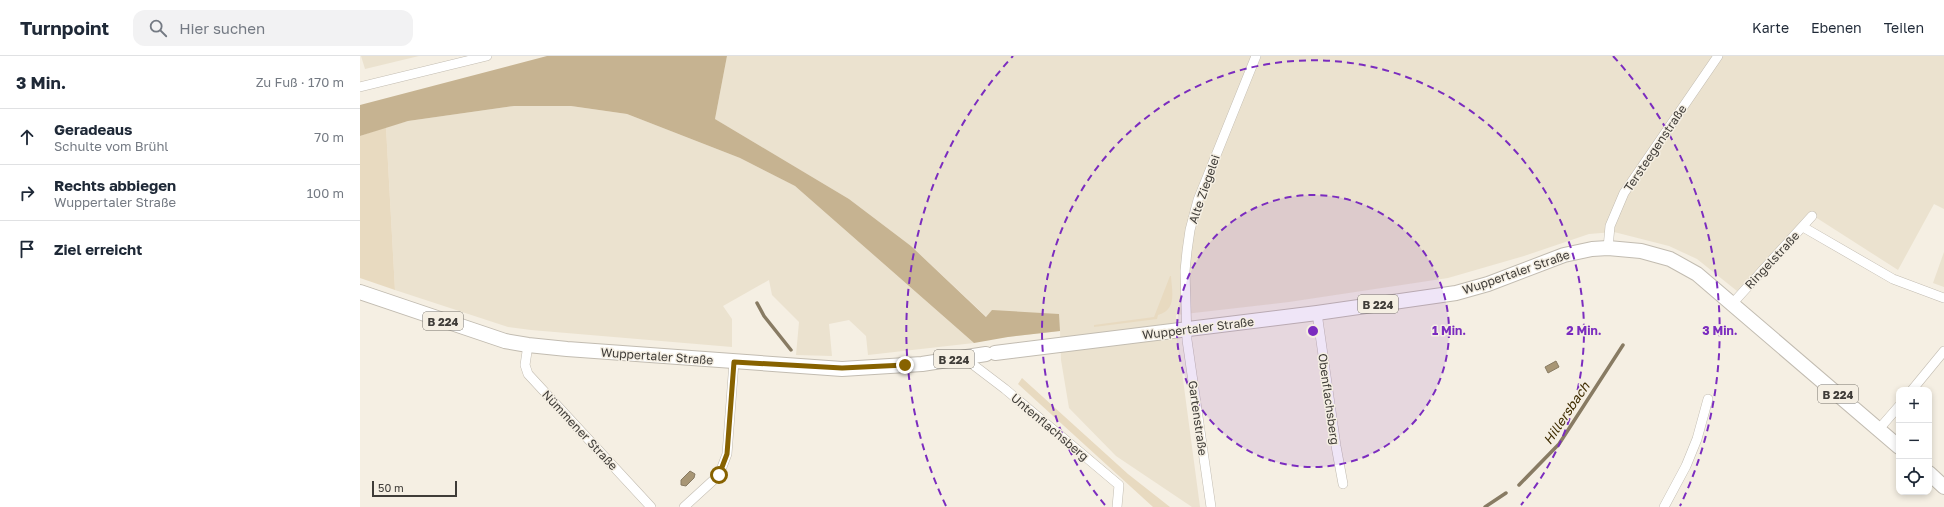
<!DOCTYPE html>
<html lang="de">
<meta charset="utf-8">
<style>
body{margin:0;font-family:"Golos Text",sans-serif;background:#f2f2f3;color:#1f2937}
.controls{position:absolute;right:12px;bottom:12px;display:grid;overflow:hidden;border-radius:8px;box-shadow:0 2px 6px #0003}
.controls button{width:36px;height:36px;display:grid;place-items:center;padding:0;border:0;border-bottom:1px solid #e0e1e3;background:#fff;color:#1f2937;font:20px sans-serif}
.scale{position:absolute;left:12px;bottom:10px;width:85px;box-sizing:border-box;padding-left:4px;border:2px solid #3f3c38;border-top:0;font-size:11px;line-height:14px;white-space:nowrap;color:#3f3c38;-webkit-text-stroke:3px #f5efe3;paint-order:stroke}
.stop{position:absolute;width:12px;height:12px;margin:-9px;border:3px solid #876200;border-radius:50%;background:#fff}
.stop.end{background:#876200;border-color:#fff;box-shadow:0 1px 4px #0008}
.list{margin:0;padding:0;list-style:none}
h2{display:flex;justify-content:space-between;align-items:center;height:52px;margin:0;padding:0 16px;font-size:17px}
h2 small{font-size:13px;font-weight:400;color:#747a83}
.list li{display:grid;grid-template-columns:26px 1fr auto;gap:12px;align-items:center;box-sizing:border-box;height:56px;padding:0 16px;border-top:1px solid #e0e1e3}
.list b{display:block;font-size:15px;white-space:nowrap}
.list p{margin:0;font-size:13px;white-space:nowrap;color:#747a83}
.list em{font-size:13px;font-style:normal;color:#747a83}
.icon{flex:none;width:22px;height:22px;fill:none;stroke:currentColor;stroke-width:2;stroke-linecap:round;stroke-linejoin:round}
.map{position:relative;flex:none;width:1584px;height:451px;overflow:hidden}
header{display:flex;align-items:center;gap:24px;box-sizing:border-box;height:56px;padding:0 20px;background:#fff;border-bottom:1px solid #e0e1e3}
header strong{font-size:19px}
nav{display:flex;gap:22px;margin-inline-start:auto;font-size:14px}
.search{width:280px;height:36px;background:#f2f2f3;display:flex;align-items:center;gap:10px;box-sizing:border-box;padding:0 14px;border-radius:12px;color:#747a83;font-size:15px}
main{display:flex}
aside{flex:1;background:#fff}
.map>svg:first-child{display:block}
.built{fill:#ebe2cf}
.green{fill:#e8dac0}
.forest{fill:#c6b391}
.water{fill:#a89675;stroke:#887b63}
.lines{fill:none;stroke-linecap:round;stroke-linejoin:round}
.stream{stroke:#887b63;stroke-width:3.5}
.street-casing{stroke:#c2bcb1;stroke-width:10}
.primary-casing{stroke:#c2bcb1;stroke-width:16}
.street{stroke:#fff;stroke-width:9}
.primary{stroke:#fff;stroke-width:14}
.route{stroke:#876200;stroke-width:5}
.ring{fill:none;stroke:#7b2cbf;stroke-width:2;stroke-dasharray:7 5}
.labels{text-anchor:middle;dominant-baseline:central;stroke-width:3;stroke-linejoin:round;paint-order:stroke}
.shield{fill:#f5efe3;stroke:#76726b;stroke-width:1}
.shield-label{font-size:11px;font-weight:bold;fill:#3f3c38}
.street-label{font-size:12px;fill:#3f3c38;stroke:#f5efe3}
.water-label{font-size:13px;font-style:italic;fill:#402d00;stroke:#f5efe3}
.centre{fill:#7b2cbf;stroke:#f5efe3;stroke-width:2}
.ring-label{font-size:12px;text-anchor:middle;font-weight:bold;fill:#7b2cbf;stroke:#f5efe3;stroke-width:3;stroke-linejoin:round;paint-order:stroke}
</style>
<header>
<strong>Turnpoint</strong>
<div class="search"><svg class="icon" aria-label="search" viewBox="0 0 24 24"><circle cx="10" cy="10" r="6"/><path d="M15 15l6 6"/></svg>Hier suchen</div>
<nav><a>Karte</a><a>Ebenen</a><a>Teilen</a></nav>
</header>
<main>
<aside>
<h2>3 Min.<small>Zu Fuß · 170 m</small></h2>
<ul class="list">
<li><svg class="icon" aria-label="ahead" viewBox="0 0 24 24"><path d="M12 20V5M6 11l6-6 6 6"/></svg><div><b>Geradeaus</b><p>Schulte vom Brühl</p></div><em>70 m</em></li>
<li><svg class="icon" aria-label="right" viewBox="0 0 24 24"><path d="M7 20v-9h11M14 6l5 5-5 5"/></svg><div><b>Rechts abbiegen</b><p>Wuppertaler Straße</p></div><em>100 m</em></li>
<li><svg class="icon" aria-label="arrive" viewBox="0 0 24 24"><path d="M6 21V4h12l-3 4 3 4H6"/></svg><div><b>Ziel erreicht</b></div></li>
</ul>
</aside>
<div class="map">
<svg width="1584" height="451" viewBox="0 0 1584 451">
<rect width="100%" height="100%" fill="#f5efe3"/>
<path class="built" d="M1,0H59L5,13Z
M367,0H1584V153L1574,148L1538,214L1449,157L1377,235L1337,203L1309,190L1254,176L1229,178L1164,200L1088,222L929,246L816,259L818,286L840,451H832L756,400L709,352L701,304L700,275L648,281L551,190L489,143L355,63Z
M154,50H211L267,58L380,102L435,130L614,287L508,299L506,280L489,264L469,268L472,300L436,299L439,266L412,239L409,224L363,250L372,263V291L171,274L148,271L35,234L26,71L48,65Z
M1584,196V231L1573,227Z"/>
<path class="green" d="M26,71L35,234L0,222V80Z
M810,220H811C812,236 817,254 798,259L797,263L734,271V269L794,261Z
M662,322L768,418L810,451H793L658,328Z"/>
<path class="forest" d="M187,0H367L355,63L489,143L551,190L626,261L632,254L699,258L700,275L648,281L614,287L435,130L380,102L267,58L211,50H154L48,65L0,80V49Z"/>
<path class="water" d="M1196,305L1199,311L1188,317L1185,311Z
M330,415L335,418L334,422L326,430L321,429V424Z"/>
<g class="lines">
<path class="stream" d="M397,247L404,260L431,294
M1159,429L1199,388L1263,289
M1125,451L1146,437"/>
<g class="street-casing">
<path id="street" d="M0,31L127,0
M1443,171L1533,223L1584,242
M1248,192L1250,170L1264,137L1358,0
M1372,248L1452,160
M957,257L976,390L983,428
M168,289L165,309L168,318L291,451
M603,301L645,333L759,429L757,451
M1552,334L1584,295
M1519,373L1539,350
M324,451L359,419L367,398L374,306
M851,451L827,284L825,215L827,195L830,174L838,144L896,0
M1304,451L1326,410L1337,383L1348,343"/>
</g>
<g class="primary-casing">
<path id="primary" d="M0,236L145,285L168,289L207,293L482,313L562,308L626,298
M635,297L957,257L1096,237L1128,228L1204,199L1232,193L1248,192L1281,195L1310,203L1337,218L1539,391
M1569,417L1584,431"/>
</g>
<use href="#street" class="street"/>
<use href="#primary" class="primary"/>
</g>
<g class="lines">
<path class="route" d="M359,419L367,398L374,306L482,312L545,309"/>
</g>
<circle cx="953" cy="275" r="136" fill="#7b2cbf" fill-opacity=".12"/>
<g class="ring">
<circle cx="953" cy="275" r="136"/>
<path d="M745 449A271 271 0 1 1 1161 449"/>
<path d="M586 450A407 407 0 0 1 653 0M1253 0A407 407 0 0 1 1320 450"/>
</g>
<g class="labels">
<g class="shield">
<rect x="998" y="239" width="40" height="18" rx="3"/>
<rect x="63" y="256" width="40" height="18" rx="3"/>
<rect x="574" y="294" width="40" height="18" rx="3"/>
<rect x="1458" y="329" width="40" height="18" rx="3"/>
</g>
<g class="shield-label">
<text x="1018" y="248">B 224</text>
<text x="83" y="265">B 224</text>
<text x="594" y="303">B 224</text>
<text x="1478" y="338">B 224</text>
</g>
<g class="street-label">
<text transform="translate(1295 92) rotate(-56)">Tersteegenstraße</text>
<text transform="translate(844 133) rotate(-71)">Alte Ziegelei</text>
<text transform="translate(1412 204) rotate(-47)">Ringelstraße</text>
<text transform="translate(1156 216) rotate(-19)">Wuppertaler Straße</text>
<text transform="translate(838 272) rotate(-7)">Wuppertaler Straße</text>
<text transform="translate(297 300) rotate(4)">Wuppertaler Straße</text>
<text transform="translate(969 343) rotate(82)">Obenflachsberg</text>
<text transform="translate(838 362) rotate(82)">Gartenstraße</text>
<text transform="translate(690 371) rotate(40)">Untenflachsberg</text>
<text transform="translate(220 374) rotate(47)">Nümmener Straße</text>
</g>
<g class="water-label">
<text transform="translate(1206 357) rotate(-56)">Hillersbach</text>
</g>
</g>
<circle cx="953" cy="275" r="6" class="centre"/>
<g class="ring-label">
<text x="1089" y="279">1 Min.</text>
<text x="1224" y="279">2 Min.</text>
<text x="1360" y="279">3 Min.</text>
</g>
</svg>
<div class="controls">
<button>+</button>
<button>−</button>
<button><svg class="icon" aria-label="locate" viewBox="0 0 24 24"><circle cx="12" cy="12" r="6"/><path d="M12 2v4M12 18v4M2 12h4M18 12h4"/></svg></button>
</div>
<div class="scale">50 m</div>
<div class="stop" style="left:359px;top:419px"></div>
<div class="stop end" style="left:545px;top:309px"></div>
</div>
</main>
